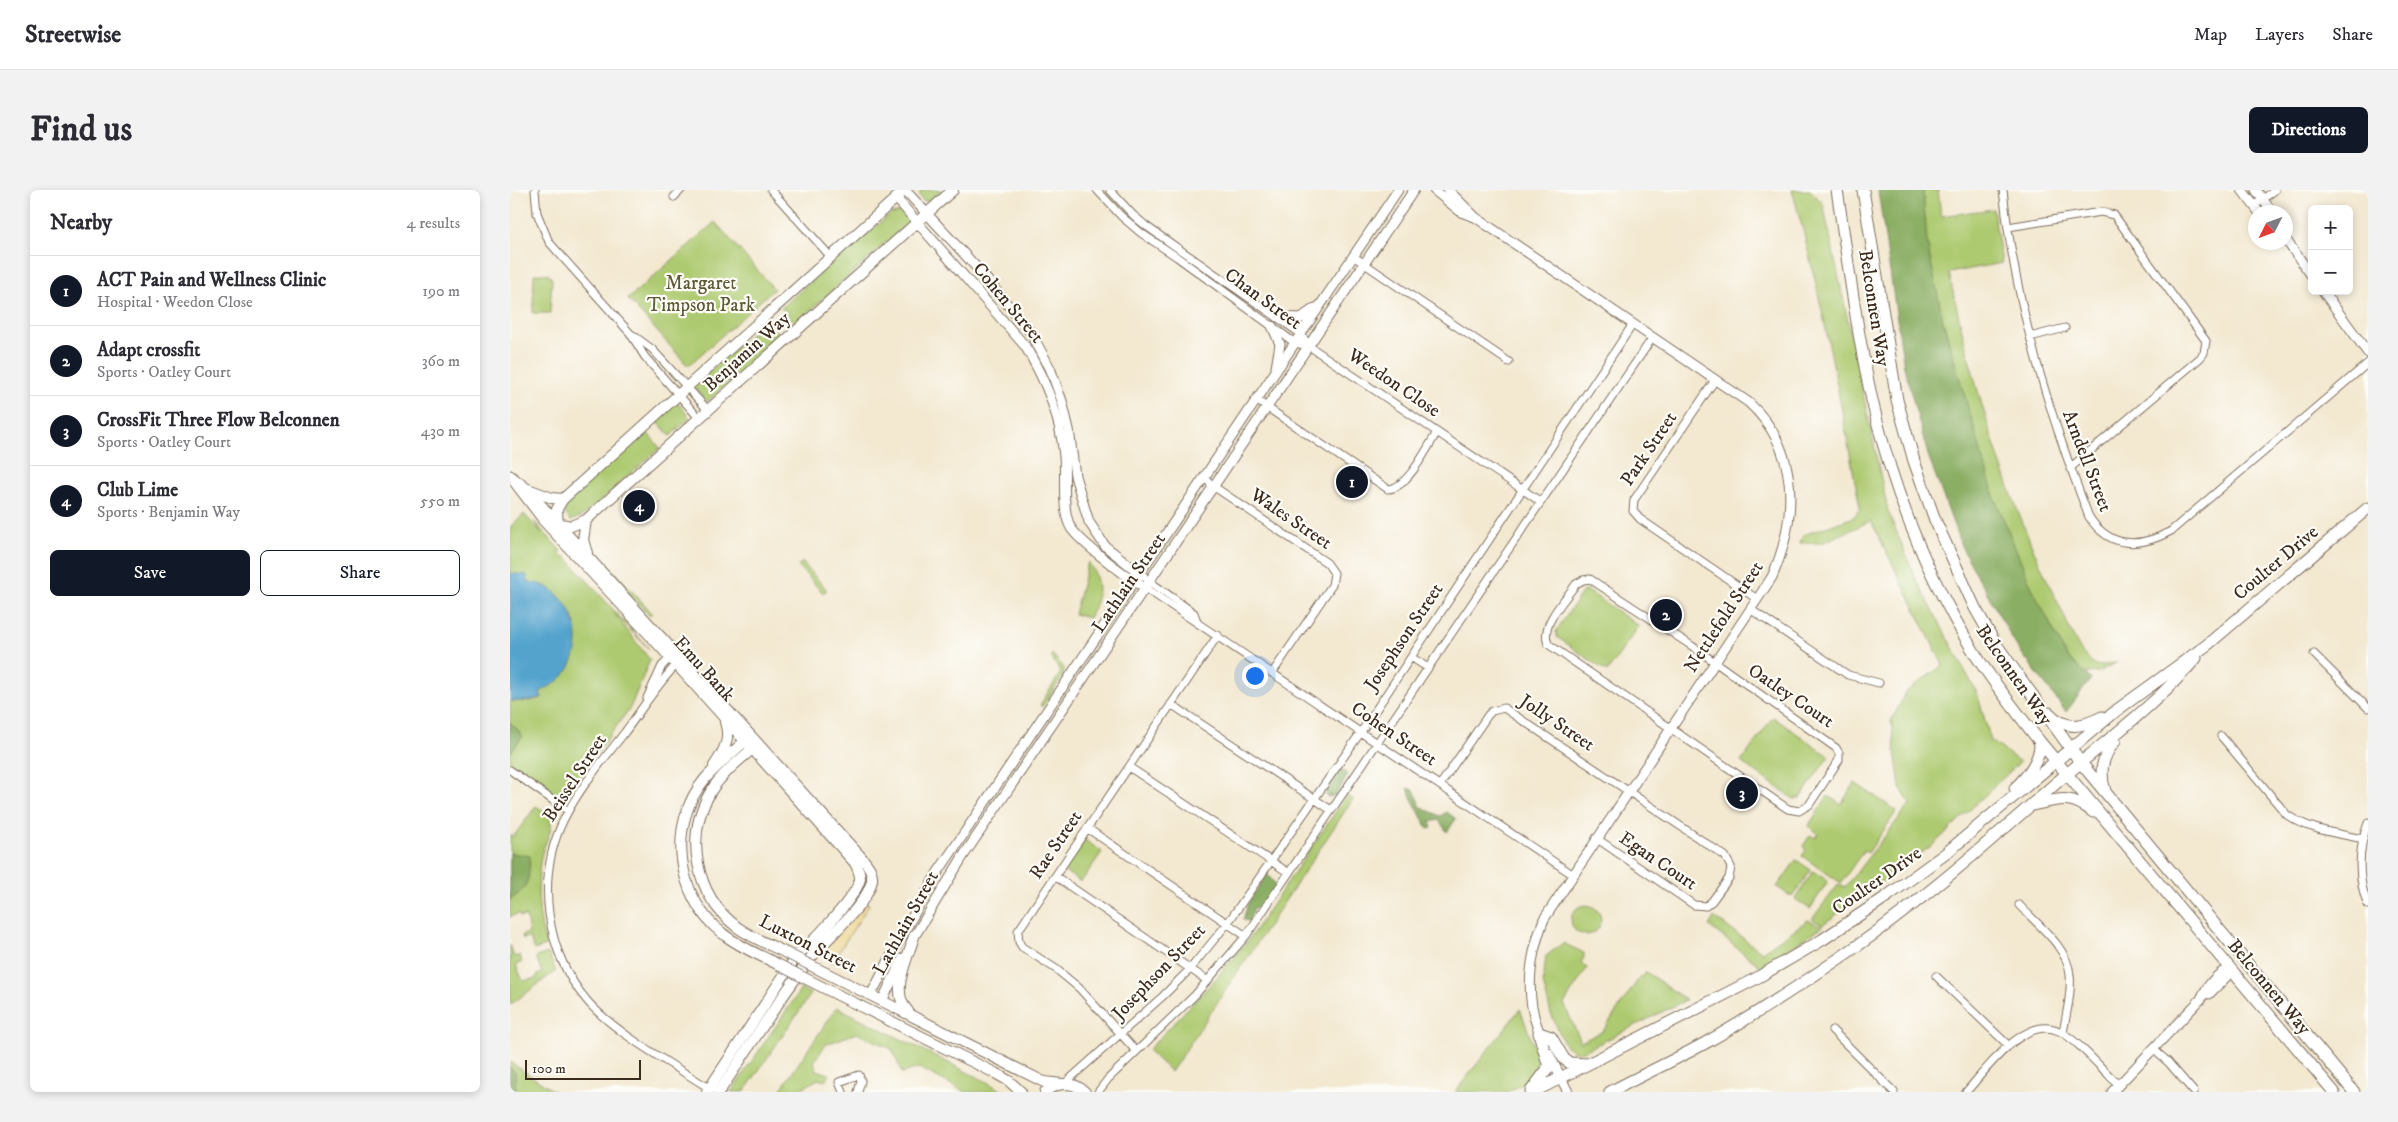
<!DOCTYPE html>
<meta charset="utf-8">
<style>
body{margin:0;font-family:"IM FELL DW Pica",serif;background:#f2f2f3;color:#2b2b33}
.controls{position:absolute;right:15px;top:15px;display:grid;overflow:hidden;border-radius:8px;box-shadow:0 2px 8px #0003}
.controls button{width:45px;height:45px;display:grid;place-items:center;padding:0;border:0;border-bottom:1px solid #e1e1e2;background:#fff;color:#2b2b33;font:25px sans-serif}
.compass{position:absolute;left:1738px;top:15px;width:45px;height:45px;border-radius:50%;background:#fff;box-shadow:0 2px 8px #0003;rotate:228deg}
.scale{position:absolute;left:15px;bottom:12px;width:116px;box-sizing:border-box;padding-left:5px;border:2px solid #3b2a1e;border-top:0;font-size:14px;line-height:18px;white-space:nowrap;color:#3b2a1e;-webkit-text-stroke:4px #fdfcf7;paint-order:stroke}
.you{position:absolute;left:744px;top:485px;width:18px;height:18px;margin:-12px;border:4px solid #fff;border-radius:50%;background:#1a73e8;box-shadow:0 0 0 8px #1a73e833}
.badge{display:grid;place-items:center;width:32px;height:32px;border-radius:50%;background:#111827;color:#fff;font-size:16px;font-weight:700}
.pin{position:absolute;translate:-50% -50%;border:2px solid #fff;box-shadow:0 1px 5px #0006}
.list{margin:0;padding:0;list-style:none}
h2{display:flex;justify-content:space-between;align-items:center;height:65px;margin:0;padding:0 20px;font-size:21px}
h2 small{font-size:16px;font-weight:400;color:#7c7c81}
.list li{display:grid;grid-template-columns:32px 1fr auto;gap:15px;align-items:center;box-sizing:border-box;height:70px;padding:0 20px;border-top:1px solid #e1e1e2}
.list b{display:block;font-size:19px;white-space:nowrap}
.list p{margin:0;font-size:16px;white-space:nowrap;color:#7c7c81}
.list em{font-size:16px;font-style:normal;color:#7c7c81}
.actions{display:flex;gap:10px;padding:15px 20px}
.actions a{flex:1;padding:11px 0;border:1px solid #111827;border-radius:8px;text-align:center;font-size:18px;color:#111827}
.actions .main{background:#111827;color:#fff}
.map{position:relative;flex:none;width:1858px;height:902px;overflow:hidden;border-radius:8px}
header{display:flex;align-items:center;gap:30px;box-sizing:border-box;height:70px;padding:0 25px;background:#fff;border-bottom:1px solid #e1e1e2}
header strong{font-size:24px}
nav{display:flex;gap:28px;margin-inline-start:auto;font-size:18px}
.intro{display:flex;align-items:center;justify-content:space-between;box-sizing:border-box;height:120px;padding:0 30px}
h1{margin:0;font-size:35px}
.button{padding:12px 22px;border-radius:8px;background:#111827;color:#fff;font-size:18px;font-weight:700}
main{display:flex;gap:30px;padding:0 30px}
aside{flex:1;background:#fff;border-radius:8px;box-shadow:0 2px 8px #0003}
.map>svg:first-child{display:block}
.green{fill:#aeca71;stroke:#747a48}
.forest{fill:#8aae63;stroke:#626c40}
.sand{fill:#eeda9e;stroke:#94825e}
.water{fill:#52a3cd;stroke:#466676}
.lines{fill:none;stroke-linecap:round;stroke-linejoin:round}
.minor-casing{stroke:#7b6c5c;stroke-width:9}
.tertiary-casing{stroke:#7b6c5c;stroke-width:11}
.secondary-casing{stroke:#7b6c5c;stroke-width:12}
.primary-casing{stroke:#7b6c5c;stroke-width:13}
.minor{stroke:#fff;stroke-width:7}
.tertiary{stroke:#fff;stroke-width:9}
.secondary{stroke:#fff;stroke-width:10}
.primary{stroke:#fff;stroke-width:11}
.secondary-bridge-casing{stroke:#7b6c5c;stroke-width:12;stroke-linecap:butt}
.secondary-bridge{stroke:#fff;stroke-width:10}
.labels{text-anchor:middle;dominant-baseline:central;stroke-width:4.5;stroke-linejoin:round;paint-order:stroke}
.park-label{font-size:19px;fill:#5e5a37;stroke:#fdfcf7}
.street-label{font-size:19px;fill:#3b2a1e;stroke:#fdfcf7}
</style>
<header>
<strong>Streetwise</strong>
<nav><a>Map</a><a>Layers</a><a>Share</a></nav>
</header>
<div class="intro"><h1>Find us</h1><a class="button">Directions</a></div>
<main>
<aside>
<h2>Nearby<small>4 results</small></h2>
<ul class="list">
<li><span class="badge">1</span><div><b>ACT Pain and Wellness Clinic</b><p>Hospital · Weedon Close</p></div><em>190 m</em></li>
<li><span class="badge">2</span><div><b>Adapt crossfit</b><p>Sports · Oatley Court</p></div><em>360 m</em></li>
<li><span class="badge">3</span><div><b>CrossFit Three Flow Belconnen</b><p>Sports · Oatley Court</p></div><em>430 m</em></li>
<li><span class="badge">4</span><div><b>Club Lime</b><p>Sports · Benjamin Way</p></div><em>550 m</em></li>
</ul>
<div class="actions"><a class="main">Save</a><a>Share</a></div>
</aside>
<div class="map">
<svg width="1858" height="902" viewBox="0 0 1858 902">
<rect width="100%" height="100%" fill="#fdfcf7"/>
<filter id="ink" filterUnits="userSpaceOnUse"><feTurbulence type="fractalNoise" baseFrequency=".02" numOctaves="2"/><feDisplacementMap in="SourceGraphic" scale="10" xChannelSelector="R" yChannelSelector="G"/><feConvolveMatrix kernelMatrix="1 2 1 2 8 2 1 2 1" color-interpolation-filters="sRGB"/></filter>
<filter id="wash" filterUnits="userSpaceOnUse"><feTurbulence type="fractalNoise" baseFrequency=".0096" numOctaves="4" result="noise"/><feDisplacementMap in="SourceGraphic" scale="20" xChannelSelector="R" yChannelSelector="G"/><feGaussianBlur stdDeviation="1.12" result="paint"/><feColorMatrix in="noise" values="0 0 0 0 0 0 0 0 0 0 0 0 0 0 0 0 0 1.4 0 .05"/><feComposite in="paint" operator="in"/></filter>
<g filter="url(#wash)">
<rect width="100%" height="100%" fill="#f3e8d0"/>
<path class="green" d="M412,0H432L419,12L412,10L409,4Z
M1282,0H1300L1313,13L1378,321L1405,387L1467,503L1481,551L1510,572L1424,654L1312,735L1302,729L1329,694L1335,697L1400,614L1390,597L1381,531L1396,502L1433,475L1361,331L1312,353H1290L1293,345L1344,327L1350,318C1330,212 1312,104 1282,0Z
M1387,0H1428L1431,26L1483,19L1492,73L1439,83C1464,201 1498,313 1552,421C1560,438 1569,469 1589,476L1608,472L1588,482L1570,484L1498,402Z
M395,21L402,30L286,133L271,118L325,70L381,24Z
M205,32L264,99L178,176L118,109Z
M24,84H38L42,89L40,123H23Z
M257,130L271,146L197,212L183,196Z
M167,212L180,228L160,246L146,230Z
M135,240L150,258L74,325L61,331L52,319L60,308Z
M14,324L32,344L24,331L51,361L48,362L54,368L55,366L139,459L103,422L140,470L120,518L56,605L49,607L0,572V511H20L32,508L30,502L53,485L16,392L0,384V337Z
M93,369L142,423L139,425L90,371Z
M292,372L317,400L313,403L288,376Z
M578,372C592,389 590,410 579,428L564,424Z
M1073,401H1078L1129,436L1097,482L1047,447L1046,441Z
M542,464L554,478V484L532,517L530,515L551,482L541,467Z
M1263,527L1319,566L1290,608L1284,609L1231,572Z
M1345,593L1387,621L1358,663L1354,660L1331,693L1292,666L1296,660L1293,656L1300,645L1305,648L1308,643L1298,636L1318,606L1331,614Z
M837,605L843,609L661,882L638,860L702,793L739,749Z
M26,616C32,620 40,624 41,633C42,643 33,656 31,667C26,697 28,726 36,756L24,760L20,748L13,749L12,745L19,743L16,726L10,727L9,724L1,726L0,728V645L3,647Z
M575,650L592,662L571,692L554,681Z
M1286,670L1301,680L1282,707L1267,697Z
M1303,681L1318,691L1300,719L1285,709Z
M1061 730a15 15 0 1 1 30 0a15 15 0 1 1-30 0Z
M1204,727L1252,762L1298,730L1312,737L1251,777L1199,736Z
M1053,753L1074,763V767L1071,773L1077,778L1054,814L1071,852L1093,841L1130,787L1132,788L1136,782L1176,810L1074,861L1065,862L1055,855L1041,824L1033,793L1036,766Z
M0,755L4,767L10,765L12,772L6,775L13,791L27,788V785L32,783L26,767L38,763L46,781L0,815Z
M291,799L301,804L234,902H221Z
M327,817L477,892L494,902H456L409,878L392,883L382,859L347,843L316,854L304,872L307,880L319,884L315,891L308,889L286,902H269Z
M1010,819L1029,870L1021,889L997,902H945Z
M0,872L45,902H0Z"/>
<path class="forest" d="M1368,0H1413L1417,52L1433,131L1484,306L1522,398L1557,467L1581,489L1556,522L1507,457L1452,358L1418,265L1394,177Z
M0,532L13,546L0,563Z
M830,578L838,585L826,605L819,607L816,605V598Z
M898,598L904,600L911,617L930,626L937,622L946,629L937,642L929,630L920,632L922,638L918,639L901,607Z
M0,663L20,666C19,688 20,697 0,710Z
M757,684L766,695L750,717L744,718L739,731L733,730L738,713Z
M0,877L5,882L6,902H0Z"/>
<path class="sand" d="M357,712L359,715L322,772L314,768V760Z"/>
<path class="water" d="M0,383L17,385V391C24,393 33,394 39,398C67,416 77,457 55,484C48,492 39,497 30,502L32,507L18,511H0Z"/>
</g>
<g filter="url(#ink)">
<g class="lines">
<g class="minor-casing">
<path id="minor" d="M25,0L27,23L39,52L120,143L135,167L189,228
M261,0L321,67
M587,0L611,26L631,43L667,67L785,153L799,156L1031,312
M600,0L623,25L636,36L791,144L799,156
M1493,0C1505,113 1538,221 1579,327C1600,359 1630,358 1661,341L1858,173
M164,7L171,0
M1744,16L1765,0
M1498,37L1591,22L1604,25L1696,151L1694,163L1690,168L1560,278
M843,66L999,172
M123,145L142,159L198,220
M1520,147L1555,138
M1205,190L1124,310L1123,321L1130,329L1247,409
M746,210L878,299C897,299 918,257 927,242
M694,287L703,296L817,373L824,383L822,395L763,482
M1080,389L1182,456L1326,558L1329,563V570L1299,615L1289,621L1278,619L1038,454C1030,434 1055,410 1066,394L1073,390Z
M639,391L684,423L687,431
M635,398L1062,684
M1240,419L1338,485L1369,493
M1804,464L1858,518
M901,467L918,478
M168,473C148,493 132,519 115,542C94,569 70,597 54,629C25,688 35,763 79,813C108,845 165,876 202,900
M137,508L152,476L162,466
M661,514L821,620
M1711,546L1777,625C1799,640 1826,643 1853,649
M619,577L779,683
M0,580L58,621
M930,595L978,525L982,521L994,518L1215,666L1221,677L1219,688L1202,711L1196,716L1184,715L1086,648
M1858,633C1848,659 1847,689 1858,715
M577,638L736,746
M545,686L698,791
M1509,715C1527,734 1558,757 1560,785C1562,804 1556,824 1553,843
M1426,786L1499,856
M1322,840L1384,902
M1643,859L1658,872L1684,902
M626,861L569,798L546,779L512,757L509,752L508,741L708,445
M554,894L653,806L680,779L717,734L851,542L1123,134
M333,902L329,892L349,885L351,891L348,902
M588,902L598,889L685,805L736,746L1143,147
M1456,902C1476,880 1515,824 1549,841C1567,849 1593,881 1609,895"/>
</g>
<g class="tertiary-casing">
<path id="tertiary" d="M395,0L469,80L521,143L540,178L552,211L559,239L565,286L579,332L595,356L633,386
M924,0L951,22L965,27
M938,0L965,27L1238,212C1290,259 1288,327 1262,387L1034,729C1019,768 1013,809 1032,848
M1732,0L1749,22
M1746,0L1762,22
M386,8L515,156C536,191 550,225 554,266C556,285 551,322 561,338C571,353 612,383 629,394
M1776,50L1802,86
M1813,101L1858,163
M768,127L791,128L805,118
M762,136L770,154L766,178
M0,285L18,299L47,333
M4,292L33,330
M401,752L452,668L904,0
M1699,804L1717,786L1720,778
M361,805L391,747L428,682L888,0
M372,811L393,768
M1038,862L1058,902
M1602,902L1691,809C1696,797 1707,783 1720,778"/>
</g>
<g class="secondary-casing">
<path id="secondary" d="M18,299L42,308L53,309
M33,330L148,454L345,673C347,677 350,683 350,688C350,703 301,754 288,764L197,902
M76,330L73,350L77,363
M46,333L61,336L76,330L443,0
M47,333L351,667C358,675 365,683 361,694C354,718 315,749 299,770C267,812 239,858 209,902
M48,338L47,319L53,309L395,0
M240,547C225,560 208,574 195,589C157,634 166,707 212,743C229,757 250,765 269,775
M247,555C231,569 212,583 201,601C174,646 185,705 227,737C242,748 261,755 278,764
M204,576C214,561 221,549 215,532
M336,793L534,892L552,894
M328,805L485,883L499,891L511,902
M398,821C379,802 398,769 404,746
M535,902C547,892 563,891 575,902"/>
</g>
<g class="primary-casing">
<path id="primary" d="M1327,0C1339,77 1348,155 1367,231C1388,313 1422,395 1467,467C1486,496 1508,524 1530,552L1824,902
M1353,0L1387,210L1404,271L1425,330L1465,418L1485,453L1571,573L1844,902
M1539,523C1556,541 1572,537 1592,527
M1505,598C1517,587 1531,569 1530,552
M1595,601C1589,581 1592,567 1605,551
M1523,615C1549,609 1561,604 1583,622
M1029,843L1041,847L1054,869L1060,873L1078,874
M1021,901L1039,877L1029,843
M1023,902L1245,789L1312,750L1376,707L1435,664L1607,520L1697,455L1858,318
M1100,902C1132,885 1165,870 1197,852C1245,825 1292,794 1337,763C1411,712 1478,653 1545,594C1593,553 1645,516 1686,468"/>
</g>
<use href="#minor" class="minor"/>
<use href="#tertiary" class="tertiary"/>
<use href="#secondary" class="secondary"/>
<use href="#primary" class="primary"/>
<g class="secondary-bridge-casing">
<path id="secondary-bridge" d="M278,764L336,793
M269,775L328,805"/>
</g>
<use href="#secondary-bridge" class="secondary-bridge"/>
</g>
</g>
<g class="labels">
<g class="park-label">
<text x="191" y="93">Margaret<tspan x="191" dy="22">Timpson Park</tspan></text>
</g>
<g class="street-label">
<text transform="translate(753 109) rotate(36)">Chan Street</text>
<text transform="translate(498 113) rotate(50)">Cohen Street</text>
<text transform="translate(1364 118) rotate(81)">Belconnen Way</text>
<text transform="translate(237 162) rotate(-42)">Benjamin Way</text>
<text transform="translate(884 193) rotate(34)">Weedon Close</text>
<text transform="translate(1139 259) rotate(-56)">Park Street</text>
<text transform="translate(1577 271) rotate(69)">Arndell Street</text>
<text transform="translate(781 329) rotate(34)">Wales Street</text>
<text transform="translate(1766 373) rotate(-40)">Coulter Drive</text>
<text transform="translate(619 393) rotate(-56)">Lathlain Street</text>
<text transform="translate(1214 427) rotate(-57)">Nettlefold Street</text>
<text transform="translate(894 447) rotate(-56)">Josephson Street</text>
<text transform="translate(194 479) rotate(48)">Emu Bank</text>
<text transform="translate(1504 485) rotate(55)">Belconnen Way</text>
<text transform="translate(1281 506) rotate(34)">Oatley Court</text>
<text transform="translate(1047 533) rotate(34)">Jolly Street</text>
<text transform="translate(884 544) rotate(34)">Cohen Street</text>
<text transform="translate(65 588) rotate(-57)">Beissel Street</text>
<text transform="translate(546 655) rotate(-56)">Rae Street</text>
<text transform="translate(1148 671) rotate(34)">Egan Court</text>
<text transform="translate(1367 691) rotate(-35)">Coulter Drive</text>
<text transform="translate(396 733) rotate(-61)">Lathlain Street</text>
<text transform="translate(298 754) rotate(27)">Luxton Street</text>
<text transform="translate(649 782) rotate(-46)">Josephson Street</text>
<text transform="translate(1759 797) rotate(50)">Belconnen Way</text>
</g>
</g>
</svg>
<div class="controls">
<button>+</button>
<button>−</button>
</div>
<svg class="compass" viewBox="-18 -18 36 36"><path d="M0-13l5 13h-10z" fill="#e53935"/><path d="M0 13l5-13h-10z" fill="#7c7c81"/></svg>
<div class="scale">100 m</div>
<div class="you"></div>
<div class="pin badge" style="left:842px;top:292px">1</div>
<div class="pin badge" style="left:1156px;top:425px">2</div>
<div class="pin badge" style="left:1232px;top:603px">3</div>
<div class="pin badge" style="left:129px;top:316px">4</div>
</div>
</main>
